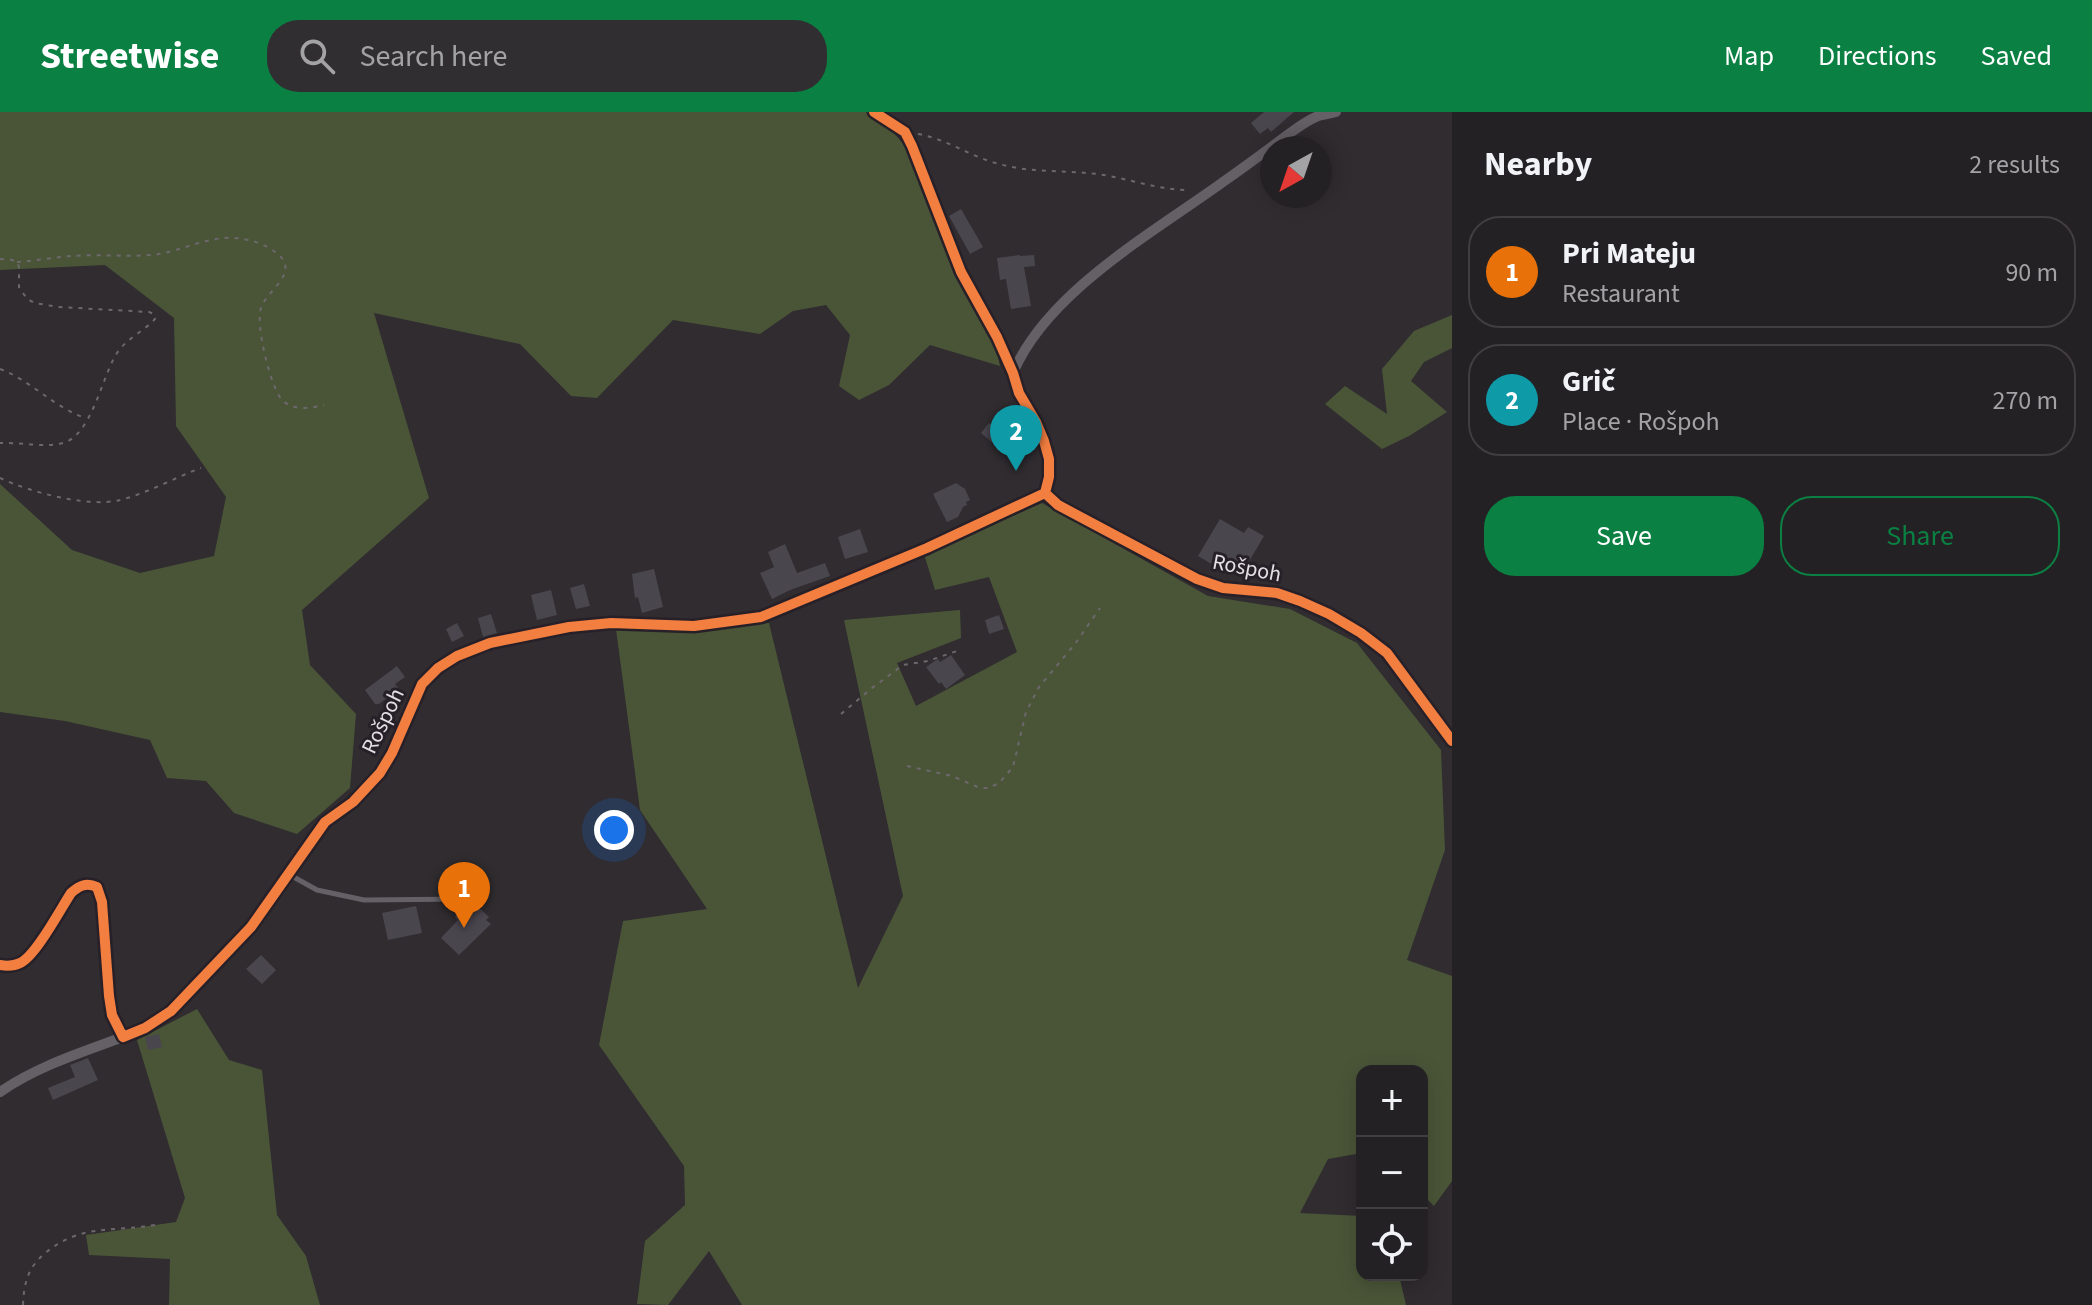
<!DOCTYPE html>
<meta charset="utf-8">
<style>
body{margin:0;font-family:"Source Sans 3",sans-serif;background:#302e31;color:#f1f3f6}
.controls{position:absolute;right:24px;bottom:24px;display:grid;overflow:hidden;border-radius:16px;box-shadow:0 4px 20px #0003}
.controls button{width:72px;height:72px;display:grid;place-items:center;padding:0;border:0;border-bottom:2px solid #413e41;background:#242124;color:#f1f3f6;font:40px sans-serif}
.compass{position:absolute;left:1260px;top:24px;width:72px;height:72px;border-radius:50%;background:#242124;box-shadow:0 4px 20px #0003;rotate:220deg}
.you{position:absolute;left:614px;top:718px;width:28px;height:28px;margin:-20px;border:6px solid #fff;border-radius:50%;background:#1a73e8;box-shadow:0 0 0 12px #1a73e833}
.badge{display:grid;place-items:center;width:52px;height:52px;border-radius:50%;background:#0b8043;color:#fff;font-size:26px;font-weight:700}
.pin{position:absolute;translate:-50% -66px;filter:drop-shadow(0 2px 4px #0008)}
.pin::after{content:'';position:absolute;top:42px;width:28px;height:24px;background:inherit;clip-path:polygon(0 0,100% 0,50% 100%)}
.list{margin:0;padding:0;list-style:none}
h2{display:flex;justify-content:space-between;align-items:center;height:104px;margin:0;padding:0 32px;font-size:34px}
h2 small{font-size:26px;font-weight:400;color:#a3a3a6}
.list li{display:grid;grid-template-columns:52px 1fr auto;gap:24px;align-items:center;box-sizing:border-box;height:112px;margin:0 16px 16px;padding:0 16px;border:2px solid #413e41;border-radius:32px}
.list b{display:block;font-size:30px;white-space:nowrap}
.list p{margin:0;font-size:26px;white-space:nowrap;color:#a3a3a6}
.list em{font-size:26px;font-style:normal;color:#a3a3a6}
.actions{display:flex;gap:16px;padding:24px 32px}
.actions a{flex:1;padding:18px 0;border:2px solid #0b8043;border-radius:32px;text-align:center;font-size:28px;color:#0b8043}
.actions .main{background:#0b8043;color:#fff}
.icon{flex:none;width:44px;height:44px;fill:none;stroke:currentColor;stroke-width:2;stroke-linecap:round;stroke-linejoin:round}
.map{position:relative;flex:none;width:1452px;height:1193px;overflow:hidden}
header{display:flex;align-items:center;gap:48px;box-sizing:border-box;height:112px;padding:0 40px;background:#0b8043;color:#fff}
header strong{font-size:38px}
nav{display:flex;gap:44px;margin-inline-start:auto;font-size:28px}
.search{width:560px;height:72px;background:#302e31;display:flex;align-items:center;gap:20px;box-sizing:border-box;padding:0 28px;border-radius:32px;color:#a3a3a6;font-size:30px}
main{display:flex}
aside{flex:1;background:#242124}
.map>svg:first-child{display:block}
.forest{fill:#4a5538}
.building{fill:#49464e}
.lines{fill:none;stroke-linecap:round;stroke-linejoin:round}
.path{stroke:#6c686c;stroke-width:2;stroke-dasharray:4 6;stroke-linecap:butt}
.lane{stroke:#656065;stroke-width:5}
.street{stroke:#656065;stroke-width:10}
.cycleway-casing{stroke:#272028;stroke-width:15}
.cycleway{stroke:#f27e40;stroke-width:10}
.labels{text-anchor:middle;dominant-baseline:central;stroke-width:6;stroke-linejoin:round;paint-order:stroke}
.street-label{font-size:22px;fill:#e4dfe5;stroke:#272028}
</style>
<header>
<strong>Streetwise</strong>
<div class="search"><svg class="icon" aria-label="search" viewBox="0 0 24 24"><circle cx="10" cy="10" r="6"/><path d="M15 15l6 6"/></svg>Search here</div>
<nav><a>Map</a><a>Directions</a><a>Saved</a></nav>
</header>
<main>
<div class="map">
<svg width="1452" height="1193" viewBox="0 0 1452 1193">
<rect width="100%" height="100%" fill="#302c30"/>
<path class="forest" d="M0,0H868L886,12L911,41L995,231L1000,254L930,233L889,273L859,288L839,274L850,223L826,193L793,199L760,222L673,208L597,286L571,284L520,232L374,201L429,386L302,498L310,553L356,602L350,676L297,722L234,701L206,669L167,666L150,628L65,609L0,600V372L72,438L140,461L214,444L226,385L176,314L174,206L105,153L0,158Z
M1452,203V236L1424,250L1411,269L1447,300L1409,324L1382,337L1325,292L1345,274L1387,302L1382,257L1414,219Z
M1042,391L1208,484L1290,497L1357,531L1441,638L1445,738L1407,848L1452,864V1069L1434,1094L1422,1082V959H1362V1041L1328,1047L1300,1101L1362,1104V1163H1399L1406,1193H742L709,1139L668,1193L637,1192L645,1129L685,1093L684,1054L599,933L623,809L707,797L640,698L616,517L693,518L769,511L858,876L903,784L844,508L960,498L961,526L897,551L916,594L1017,540L989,465L935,478L924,442Z
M197,897L229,948L262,958L277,1103L306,1144L320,1193H169L170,1147L89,1143L86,1123L176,1110L185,1086L137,928Z"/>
<path class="building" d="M1264,0H1294L1271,20L1268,16L1260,22L1251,11Z
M961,97L983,135L970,142L949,104Z
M1020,143V144L1034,143L1035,154L1024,155L1031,194L1011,197L1006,167L1000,168L997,146Z
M1015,307L1024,318L1020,321L1023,325L1010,336L1007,332L1000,337L981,321L989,311L1000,319Z
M956,371L965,377L970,388L966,390L967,393L963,395L958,405L947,410L933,382Z
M1220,407L1244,421L1248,415L1264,424L1244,458L1236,453L1230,463L1198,444Z
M860,417L868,440L845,447L838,425Z
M785,432L797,461L825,451L830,464L790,478L772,487L760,461L774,455L768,440Z
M654,457L663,495L642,501L638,485L635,486L632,462Z
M584,472L590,494L576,497L570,476Z
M551,478L557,503L537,508L531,483Z
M491,502L497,521L483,525L478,506Z
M999,503L1004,517L989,522L985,508Z
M457,511L464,524L452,530L446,517Z
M951,543L965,563L946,577L941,570L939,572L926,555L938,547L940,550Z
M397,554L405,565L395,572L399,577L379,592H375L365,578Z
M474,791L489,805L486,808L491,812L459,843L441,826L458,808L455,805L467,793H472Z
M416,794L422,821L388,828L382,801Z
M261,843L276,858L262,872L246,857Z
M159,922L162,935L148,938L145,925Z
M88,946L98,968L53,988L48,976L75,965L70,953Z"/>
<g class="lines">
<path class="path" d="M918,22C947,27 971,45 999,52C1031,61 1064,58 1097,62C1128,66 1157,78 1188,78
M0,147L12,148L17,150L19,155V175L27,187L35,191L58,195L149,200L154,202L155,207C143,220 127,226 117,241C102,264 92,323 63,331C43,336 20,330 0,331
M17,150C35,149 54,145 72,144C98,142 125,145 152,143C180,140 206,124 235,126C251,127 268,133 280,144C298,163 266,179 261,196C255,212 271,278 283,289C295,299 311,296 324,293
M0,257C30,268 52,294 85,306
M0,366C30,380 88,396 120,388C148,381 174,366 201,356
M841,602L872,576L903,553L928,549L957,539
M907,654L952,664L980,676H989L999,671L1013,655L1026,600L1039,575L1075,532L1100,496
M23,1193C24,1172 27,1157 44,1142C82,1110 115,1121 160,1112"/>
<path class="lane" d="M290,763L317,778L364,788L468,787"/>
<path class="street" d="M874,0L905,20L912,34L961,160L997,225L1013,261L1019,281L1036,310L1044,329L1049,347V365L1045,381
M1013,261C1047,180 1154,120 1223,70C1243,56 1262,42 1282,27C1293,19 1305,9 1318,4C1323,2 1330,2 1336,0
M1045,381L1058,393L1197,467L1223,476L1277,481L1300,489L1329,502L1361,521L1387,541L1452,629
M0,853C6,854 14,854 20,851C35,845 60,798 71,781C79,774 86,770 97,775L102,790L109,884L112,903L123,925L145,916L171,899L251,815L325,710L353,690L380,661L392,641L422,572L438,556L457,544L490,531L569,515L611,511L694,514L761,505L927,436L1045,381
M0,980C38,954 80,941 123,925"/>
<g class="cycleway-casing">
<path id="cycleway" d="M874,0L905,20L912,34L961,160L997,225L1013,261L1019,281L1036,310L1044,329L1049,347V365L1045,381
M1045,381L1058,393L1197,467L1223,476L1277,481L1300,489L1329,502L1361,521L1387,541L1452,629
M0,853C6,854 14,854 20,851C35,845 60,798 71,781C79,774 86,770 97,775L102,790L109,884L112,903L123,925L145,916L171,899L251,815L325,710L353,690L380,661L392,641L422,572L438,556L457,544L490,531L569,515L611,511L694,514L761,505L927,436L1045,381"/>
</g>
<use href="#cycleway" class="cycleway"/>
</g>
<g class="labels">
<g class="street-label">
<text transform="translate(1247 456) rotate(11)">Rošpoh</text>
<text transform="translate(383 609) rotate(-64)">Rošpoh</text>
</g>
</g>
</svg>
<div class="controls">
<button>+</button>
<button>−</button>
<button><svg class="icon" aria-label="locate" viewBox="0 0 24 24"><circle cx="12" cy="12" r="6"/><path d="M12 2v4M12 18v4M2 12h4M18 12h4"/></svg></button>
</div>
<svg class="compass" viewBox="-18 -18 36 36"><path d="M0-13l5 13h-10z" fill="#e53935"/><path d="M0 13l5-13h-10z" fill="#a3a3a6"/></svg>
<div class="you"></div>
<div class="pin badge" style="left:464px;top:816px;background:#e8710a">1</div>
<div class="pin badge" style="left:1016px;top:359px;background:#0f9aa8">2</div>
</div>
<aside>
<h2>Nearby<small>2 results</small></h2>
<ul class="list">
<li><span class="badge" style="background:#e8710a">1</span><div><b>Pri Mateju</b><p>Restaurant</p></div><em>90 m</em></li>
<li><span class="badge" style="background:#0f9aa8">2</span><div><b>Grič</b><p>Place · Rošpoh</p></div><em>270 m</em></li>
</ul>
<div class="actions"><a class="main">Save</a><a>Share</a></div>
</aside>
</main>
